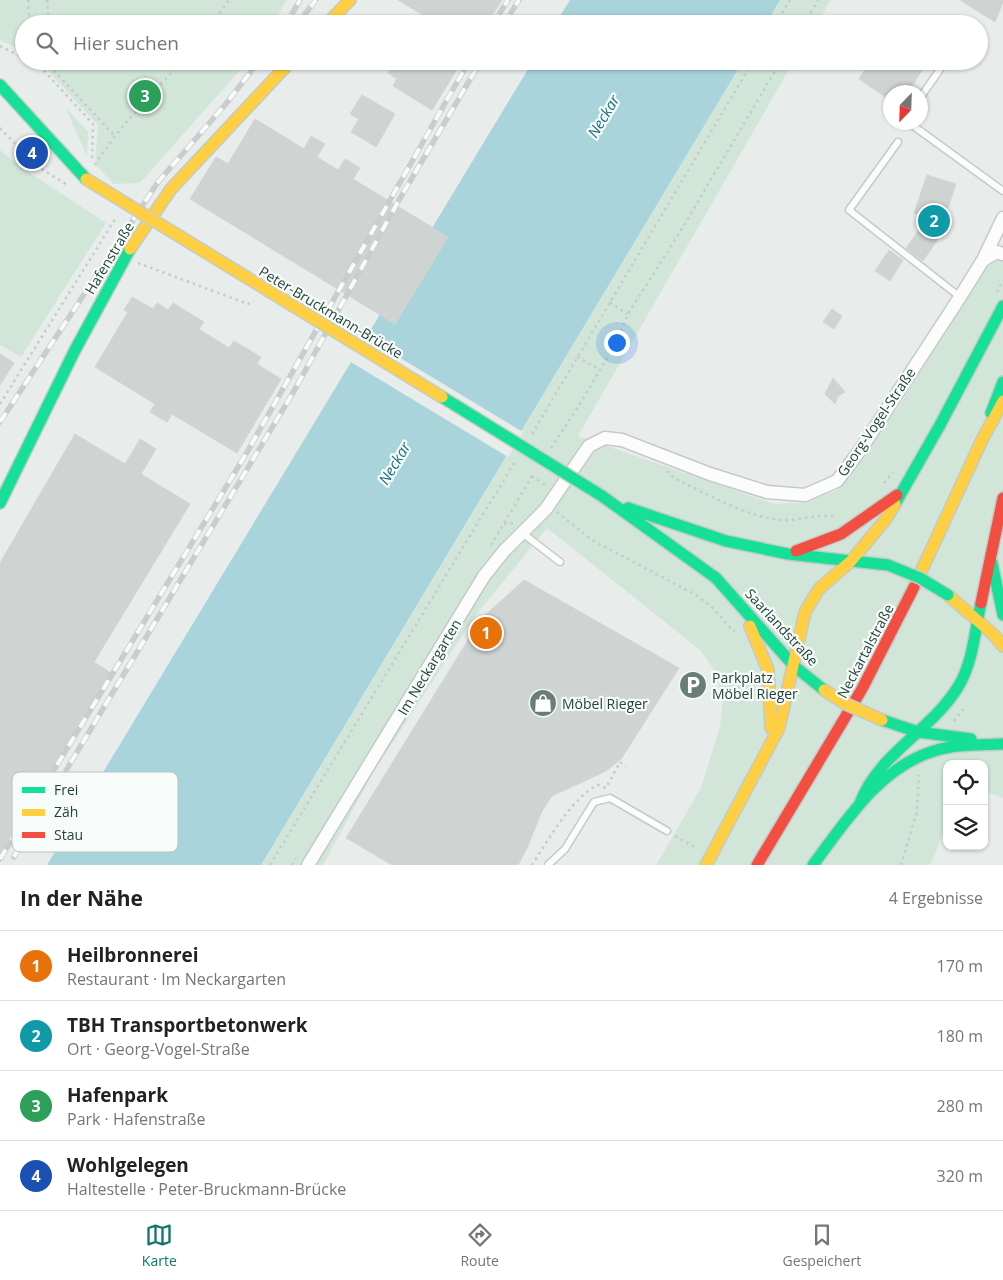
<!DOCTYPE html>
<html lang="de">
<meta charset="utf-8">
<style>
body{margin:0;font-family:"Open Sans",sans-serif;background:#f6f6f6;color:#222}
.controls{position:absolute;right:15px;bottom:15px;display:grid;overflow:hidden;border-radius:10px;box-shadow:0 1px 4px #0004}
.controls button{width:45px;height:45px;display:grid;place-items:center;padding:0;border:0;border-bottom:1px solid #e0e0e0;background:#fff;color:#222;font:25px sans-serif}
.compass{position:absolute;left:883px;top:85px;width:45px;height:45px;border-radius:50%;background:#fff;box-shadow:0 1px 4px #0004;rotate:203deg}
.you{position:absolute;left:616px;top:342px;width:18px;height:18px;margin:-12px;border:4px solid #fff;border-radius:50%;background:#1a73e8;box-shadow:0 0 0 8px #1a73e833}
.badge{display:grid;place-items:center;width:32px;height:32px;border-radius:50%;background:#0f766e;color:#fff;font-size:16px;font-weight:700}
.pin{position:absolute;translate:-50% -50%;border:2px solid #fff;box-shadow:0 1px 5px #0006}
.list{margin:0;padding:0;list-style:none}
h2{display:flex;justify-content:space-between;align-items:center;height:65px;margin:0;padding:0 20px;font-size:21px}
h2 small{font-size:16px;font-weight:400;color:#767676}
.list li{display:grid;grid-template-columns:32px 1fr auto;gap:15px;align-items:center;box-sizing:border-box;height:70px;padding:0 20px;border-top:1px solid #e0e0e0}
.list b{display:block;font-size:19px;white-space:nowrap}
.list p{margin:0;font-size:16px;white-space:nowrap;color:#767676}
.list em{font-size:16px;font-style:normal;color:#767676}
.icon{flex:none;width:28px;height:28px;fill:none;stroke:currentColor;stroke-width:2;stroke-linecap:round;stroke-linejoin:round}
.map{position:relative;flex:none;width:1003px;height:865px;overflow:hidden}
.search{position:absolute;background:#fff;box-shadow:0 1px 4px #0004;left:15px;right:15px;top:15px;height:55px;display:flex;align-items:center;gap:12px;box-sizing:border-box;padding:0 18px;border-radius:28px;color:#767676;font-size:19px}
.sheet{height:345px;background:#fff}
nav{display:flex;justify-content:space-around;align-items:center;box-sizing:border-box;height:70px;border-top:1px solid #e0e0e0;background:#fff;font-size:14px;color:#767676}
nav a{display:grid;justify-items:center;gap:2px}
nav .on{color:#0f766e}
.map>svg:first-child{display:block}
.green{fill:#d1e6d8}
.water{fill:#a9d4db}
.pier{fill:#e8edeb}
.building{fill:#cfd4d2;stroke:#d1d6d4}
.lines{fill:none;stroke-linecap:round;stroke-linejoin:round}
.lane-casing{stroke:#c5cac8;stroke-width:9}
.street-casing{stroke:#c5cac8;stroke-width:15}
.fast-casing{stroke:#c3cbc8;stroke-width:14}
.slow-casing{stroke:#c3cbc8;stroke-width:14}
.jam-casing{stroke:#c3cbc8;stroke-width:14}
.path{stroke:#c3ccca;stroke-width:2.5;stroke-dasharray:2.5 4;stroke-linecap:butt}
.lane{stroke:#fcfcfc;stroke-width:6}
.street{stroke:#fcfcfc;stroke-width:12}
.fast{stroke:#16e098;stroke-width:11}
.slow{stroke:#ffcf43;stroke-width:11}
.jam{stroke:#f24e42;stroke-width:11}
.rail-casing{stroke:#c9cdcc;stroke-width:5.5}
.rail{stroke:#f7fbf9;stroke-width:4;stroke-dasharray:11;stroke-linecap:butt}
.fast-bridge-casing{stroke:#c3ccc9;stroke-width:14;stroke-linecap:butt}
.slow-bridge-casing{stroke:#c3ccc9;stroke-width:14;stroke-linecap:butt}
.fast-bridge{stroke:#16e098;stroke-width:11}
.slow-bridge{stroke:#ffcf43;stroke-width:11}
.labels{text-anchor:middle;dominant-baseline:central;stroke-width:4.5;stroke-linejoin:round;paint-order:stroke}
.street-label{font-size:14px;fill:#24423a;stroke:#f7fbf9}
.poi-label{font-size:14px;fill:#24423a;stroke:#f7fbf9;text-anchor:start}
.water-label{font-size:15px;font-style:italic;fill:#1c6f80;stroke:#f7fbf9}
.key{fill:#f7fbf9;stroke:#b8c4c0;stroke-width:1}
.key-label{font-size:14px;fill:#24423a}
</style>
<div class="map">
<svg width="1003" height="865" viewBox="0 0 1003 865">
<rect width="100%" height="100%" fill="#e8edeb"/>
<path class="green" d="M0,0H287L272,24H24V52L0,40Z
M780,0H831L816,24H766Z
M39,61H248L140,183L114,184L95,164L98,125Z
M743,61H794L578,436L774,504L807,502L838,490L900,404L984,270L994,262L1003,259V798L984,791V764H947V826L930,865H656L701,788L720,727L723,699L715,671L700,650L547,528L475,616L373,773L323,865H261Z
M65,107L88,132L87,156Z
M0,150L21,167L106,223L21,357L0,345Z"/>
<path class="water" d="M570,0H780L766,24H555Z
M533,61H743L261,865H47Z"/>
<path class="pier" d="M364,336L523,432L508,457L349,361Z"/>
<path class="building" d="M398,0H502L489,20L487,19L485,24H418L423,15Z
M960,0H1003V2L995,22Z
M395,61H462L432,110L393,86L397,79L388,73Z
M870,61H928L908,92H890V100L859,79Z
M362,95L395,114L376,147L351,132L359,119L350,114Z
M255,119L304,149L311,136L325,144L317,157L338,170L345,159L360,168L353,179L448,237L395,324L190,199L216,157L228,164Z
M927,175L956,184L942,225L944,230L923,261L906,248L928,218L914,213Z
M889,250L903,260L890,281L875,271Z
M132,297L153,309L157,303L168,310L173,303L204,322L199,329L229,348L234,341L261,357L257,364L281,379L237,453L172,414L167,422L150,412L155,404L95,367L128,312L124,310Z
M832,309L842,316L834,329L823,322Z
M0,354L14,363L0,385Z
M833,378L845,392L838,396L835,404L825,394Z
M75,434L125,464L140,439L156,449L141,474L190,504L94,662L111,673L0,855V563Z
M524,580L679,668L621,759L606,771L552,796L542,811L527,848L518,865H392L346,838L481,619Z"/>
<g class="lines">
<g class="lane-casing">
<path id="lane" d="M920,98L941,68
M908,122L1003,191
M898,142L849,210L960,297
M521,532L560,562
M548,865L565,849L594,802L610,798L667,831"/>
</g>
<g class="street-casing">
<path id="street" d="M983,260L997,252L1003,254
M308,865L484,576L504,551L546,509L589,446L605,438L622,440L710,474L767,492L805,495L837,481L861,449L960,297L983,260L1003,218"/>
</g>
<g class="fast-casing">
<path id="fast" d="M0,85L86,179
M991,413L1003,382
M602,496L716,578L794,666L824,690
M0,503L75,350L130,249
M895,504L940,425L1003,306
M628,508L726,541L788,554L888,565
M992,563L1003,615
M882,720L918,732L971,739
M860,803C879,753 931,731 958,687C973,663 975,630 981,603
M813,865C845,822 880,767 934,751C956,744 980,745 1003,744"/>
</g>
<g class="slow-casing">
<path id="slow" d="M327,24L350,0
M130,249L171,189L291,61
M914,587L981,442L1003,401
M948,595L993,634L1003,646
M750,626L768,670L771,728
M706,865L779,728L805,612L819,589L851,561L886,519L895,504"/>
</g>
<g class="jam-casing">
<path id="jam" d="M796,551L841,534L897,495
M981,603L1003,498
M757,865L862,689L914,587"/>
</g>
<path class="path" d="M28,0L30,24
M47,0L49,24
M212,24L229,0
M775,24L790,0
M804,24L818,0
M0,46L24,58
M35,61L93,124L92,162
M45,61L114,135
M0,128L35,165L69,186
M95,165C118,127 152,95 182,61
M138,263L248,304L254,301
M997,292L1003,280
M610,302L627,314
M577,357L599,369
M0,404L117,216
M532,434L753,61
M551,448L580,404L617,341L628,314L680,232L781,61
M667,471L674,478C706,493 747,518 783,520C797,521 825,512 836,518
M532,476L547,486
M884,483L893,472
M557,512L592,540L696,595L713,608L733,631H735
M504,524L515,523
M491,545L534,473
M954,721L964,708
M675,836L696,848
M270,865L516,460
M292,865L296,858
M532,865C546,843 574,795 598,785L606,788L620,762L626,766
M901,865L917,811L919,775"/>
<use href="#lane" class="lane"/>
<use href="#street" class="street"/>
<use href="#fast" class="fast"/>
<use href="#slow" class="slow"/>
<use href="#jam" class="jam"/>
<g class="rail-casing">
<path id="rail" d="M286,24L300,0
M297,24L316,0
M493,24L508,0
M504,24L519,0
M0,422L158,182L225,105L259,61
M14,857L294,391L399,200L481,61
M0,859L246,454L469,61"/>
</g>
<use href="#rail" class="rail"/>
<g class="fast-bridge-casing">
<path id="fast-bridge" d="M442,397L602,496
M888,565L920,578L948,595"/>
</g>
<g class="slow-bridge-casing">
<path id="slow-bridge" d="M86,179L442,397
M824,690L846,704L882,720"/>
</g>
<use href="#fast-bridge" class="fast-bridge"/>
<use href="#slow-bridge" class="slow-bridge"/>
</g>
<defs>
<g id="parking-disc" transform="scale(1.4375)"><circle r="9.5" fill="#697e78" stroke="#f7fbf9"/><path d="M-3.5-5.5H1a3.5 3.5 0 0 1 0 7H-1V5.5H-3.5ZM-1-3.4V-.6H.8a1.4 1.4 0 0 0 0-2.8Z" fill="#fff"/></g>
<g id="shop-disc" transform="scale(1.4375)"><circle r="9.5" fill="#697e78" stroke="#f7fbf9"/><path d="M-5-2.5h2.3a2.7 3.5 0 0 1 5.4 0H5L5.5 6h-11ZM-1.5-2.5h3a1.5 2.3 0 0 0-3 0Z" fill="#fff"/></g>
</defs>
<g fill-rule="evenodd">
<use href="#parking-disc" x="693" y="685"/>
<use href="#shop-disc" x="543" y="703"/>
</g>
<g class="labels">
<g class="street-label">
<text transform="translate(109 258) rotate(-59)">Hafenstraße</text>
<text transform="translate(331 312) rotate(31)">Peter-Bruckmann-Brücke</text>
<text transform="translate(876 422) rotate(-56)">Georg-Vogel-Straße</text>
<text transform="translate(782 627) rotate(47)">Saarlandstraße</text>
<text transform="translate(865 651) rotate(-62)">Neckartalstraße</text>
<text transform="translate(429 667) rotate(-59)">Im Neckargarten</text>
</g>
<g class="poi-label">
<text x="712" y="677">Parkplatz<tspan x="712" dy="16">Möbel Rieger</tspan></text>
<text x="562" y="703">Möbel Rieger</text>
</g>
<g class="water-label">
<text transform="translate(603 116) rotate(-59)">Neckar</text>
<text transform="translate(394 463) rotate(-59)">Neckar</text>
</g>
</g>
<rect x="12" y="772" width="166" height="80" rx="8" class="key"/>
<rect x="22" y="787" width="23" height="6" fill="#16e098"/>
<rect x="22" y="809" width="23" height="7" fill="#ffcf43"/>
<rect x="22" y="832" width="23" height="6" fill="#f24e42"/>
<g class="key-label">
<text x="54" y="795">Frei</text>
<text x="54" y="817">Zäh</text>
<text x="54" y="840">Stau</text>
</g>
</svg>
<div class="controls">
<button><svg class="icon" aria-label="locate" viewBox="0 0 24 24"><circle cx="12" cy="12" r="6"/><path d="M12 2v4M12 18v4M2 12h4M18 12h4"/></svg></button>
<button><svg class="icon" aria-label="layers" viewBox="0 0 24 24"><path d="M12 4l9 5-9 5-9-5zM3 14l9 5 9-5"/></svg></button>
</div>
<svg class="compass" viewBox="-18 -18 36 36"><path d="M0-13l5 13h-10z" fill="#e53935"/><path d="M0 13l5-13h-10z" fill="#767676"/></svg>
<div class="you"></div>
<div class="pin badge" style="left:486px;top:633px;background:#e8710a">1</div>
<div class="pin badge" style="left:934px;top:221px;background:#0f9aa8">2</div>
<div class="pin badge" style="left:145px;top:96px;background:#2e9e5b">3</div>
<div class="pin badge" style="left:32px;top:153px;background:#1a4fb4">4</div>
<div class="search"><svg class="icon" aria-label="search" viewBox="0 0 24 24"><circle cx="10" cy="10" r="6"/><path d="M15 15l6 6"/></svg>Hier suchen</div>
</div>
<section class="sheet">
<h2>In der Nähe<small>4 Ergebnisse</small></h2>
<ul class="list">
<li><span class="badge" style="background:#e8710a">1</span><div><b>Heilbronnerei</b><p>Restaurant · Im Neckargarten</p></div><em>170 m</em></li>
<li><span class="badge" style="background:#0f9aa8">2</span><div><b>TBH Transportbetonwerk</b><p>Ort · Georg-Vogel-Straße</p></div><em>180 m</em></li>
<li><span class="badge" style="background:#2e9e5b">3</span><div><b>Hafenpark</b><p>Park · Hafenstraße</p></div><em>280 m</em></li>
<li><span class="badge" style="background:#1a4fb4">4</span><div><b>Wohlgelegen</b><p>Haltestelle · Peter-Bruckmann-Brücke</p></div><em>320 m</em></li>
</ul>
</section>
<nav>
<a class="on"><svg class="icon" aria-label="map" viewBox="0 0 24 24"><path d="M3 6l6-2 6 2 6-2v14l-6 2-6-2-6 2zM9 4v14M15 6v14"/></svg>Karte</a>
<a><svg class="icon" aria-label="directions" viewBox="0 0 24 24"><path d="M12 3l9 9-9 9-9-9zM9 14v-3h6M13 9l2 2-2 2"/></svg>Route</a>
<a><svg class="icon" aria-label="saved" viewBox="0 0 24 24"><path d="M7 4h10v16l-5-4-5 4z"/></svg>Gespeichert</a>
</nav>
